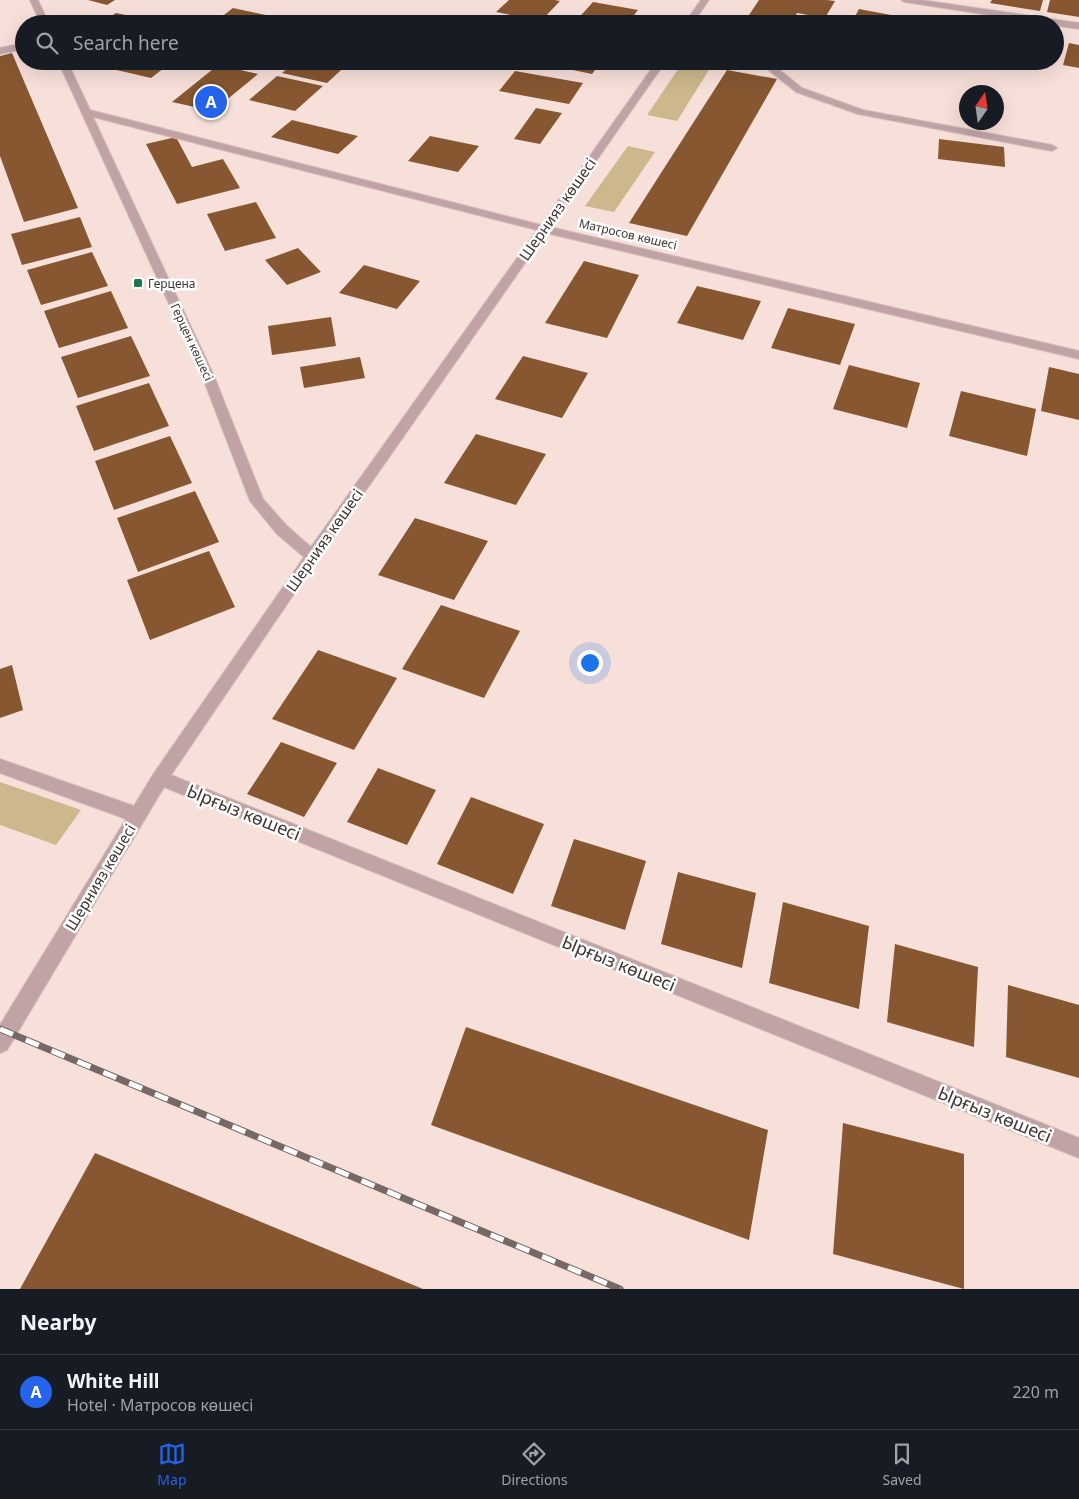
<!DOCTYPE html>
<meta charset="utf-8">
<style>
body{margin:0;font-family:"Noto Sans",sans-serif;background:#242831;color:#f1f3f6}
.compass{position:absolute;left:959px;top:85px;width:45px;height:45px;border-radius:50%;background:#171b24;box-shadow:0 5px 20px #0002;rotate:13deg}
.you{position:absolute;left:589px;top:662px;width:18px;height:18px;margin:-12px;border:4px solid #fff;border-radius:50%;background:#1a73e8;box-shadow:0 0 0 8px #1a73e833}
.badge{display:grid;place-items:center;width:32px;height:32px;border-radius:50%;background:#2563eb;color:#fff;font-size:16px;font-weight:700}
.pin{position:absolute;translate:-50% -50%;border:2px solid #fff;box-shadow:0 1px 5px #0006}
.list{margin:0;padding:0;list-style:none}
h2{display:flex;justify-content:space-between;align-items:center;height:65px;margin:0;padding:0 20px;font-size:21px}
h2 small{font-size:16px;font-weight:400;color:#9ea1a6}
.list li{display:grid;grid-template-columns:32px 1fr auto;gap:15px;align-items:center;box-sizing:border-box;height:75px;padding:0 20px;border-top:1px solid #363941}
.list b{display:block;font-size:19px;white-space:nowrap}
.list p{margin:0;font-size:16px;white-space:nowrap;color:#9ea1a6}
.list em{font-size:16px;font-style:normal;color:#9ea1a6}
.icon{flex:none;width:28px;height:28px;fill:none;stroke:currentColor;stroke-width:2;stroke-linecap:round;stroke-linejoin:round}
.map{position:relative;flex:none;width:1079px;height:1289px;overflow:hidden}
.search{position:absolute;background:#171b24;box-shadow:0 5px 20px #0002;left:15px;right:15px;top:15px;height:55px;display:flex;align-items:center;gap:12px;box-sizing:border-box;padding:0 18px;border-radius:28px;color:#9ea1a6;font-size:19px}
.sheet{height:140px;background:#171b24}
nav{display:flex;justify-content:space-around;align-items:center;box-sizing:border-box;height:70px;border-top:1px solid #363941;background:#171b24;font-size:14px;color:#9ea1a6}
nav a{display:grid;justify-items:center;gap:2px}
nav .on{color:#2563eb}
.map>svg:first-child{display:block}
.green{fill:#cdb78c}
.building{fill:#865731}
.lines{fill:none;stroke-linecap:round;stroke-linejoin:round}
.minor-casing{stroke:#d3beb9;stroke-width:2}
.minor{fill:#c1a3a6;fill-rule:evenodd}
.rail-casing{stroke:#766865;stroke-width:7}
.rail{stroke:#fff;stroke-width:5;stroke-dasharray:14;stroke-linecap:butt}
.poi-dot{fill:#1e774c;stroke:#fff;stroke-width:2}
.labels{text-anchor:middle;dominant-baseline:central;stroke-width:5;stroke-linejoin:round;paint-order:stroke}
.far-street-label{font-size:12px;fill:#3f3533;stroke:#fff}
.far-poi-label{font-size:12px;fill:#3f3533;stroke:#fff;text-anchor:start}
.street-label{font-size:15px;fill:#3f3533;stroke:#fff}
.near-street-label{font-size:18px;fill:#3f3533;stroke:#fff}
</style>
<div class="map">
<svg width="1079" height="1289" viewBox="0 0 1079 1289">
<rect width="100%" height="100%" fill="#f8e0da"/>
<path class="green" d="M681,65L709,70L677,121L647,115Z
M628,146L655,152L614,212L585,206Z
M0,782L81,810L56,845L0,825Z"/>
<path class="building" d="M88,0H115L107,5Z
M509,0H555L560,1L541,21L496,12Z
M759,0H827L835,1L825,18L797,13L791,24H743Z
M992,0H1043L1040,11L990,3Z
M1050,0H1079V17L1047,12Z
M593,2L638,10L627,24L575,22Z
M233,8L275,17L266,24H212Z
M859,9L907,18L904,24H851Z
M116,13L156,21L152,24H99Z
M1069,43L1079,45V68L1063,65Z
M12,53L78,208L24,222L0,156V56Z
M117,61H173L151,78L108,68Z
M296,61H351L327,83L282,73Z
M546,61H602L592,74L544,64Z
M218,65L258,74L213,111L172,102Z
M727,70L777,79L687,236L629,223Z
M515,71L583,83L569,104L499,91Z
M277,76L323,86L295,111L249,100Z
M536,108L562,113L540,144L514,139Z
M292,120L358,136L338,154L271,137Z
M430,136L479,146L458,172L408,161Z
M176,137L192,167L223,159L240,188L177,204L146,144Z
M939,139L1004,147L1005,167L938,159Z
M256,202L276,238L225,251L207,214Z
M80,217L92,247L22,265L11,234Z
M298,248L321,272L287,285L265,260Z
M92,252L108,286L41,305L27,270Z
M584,261L639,275L607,338L545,323Z
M364,265L420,281L397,309L339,293Z
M697,286L761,301L743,340L677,323Z
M111,291L128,328L59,348L44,311Z
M788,308L855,324L840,365L771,348Z
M331,317L336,346L272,355L268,326Z
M131,336L150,376L78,398L61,357Z
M523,356L588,373L562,418L495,399Z
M360,357L365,378L304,388L300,367Z
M849,365L920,383L907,428L833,409Z
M1049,367L1079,374V420L1041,411Z
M149,383L169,426L94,451L76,406Z
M961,391L1036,409L1027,456L949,436Z
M476,434L546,454L516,505L444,483Z
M170,436L192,483L114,510L95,461Z
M195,491L219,542L138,572L117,518Z
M415,518L488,541L454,600L378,575Z
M209,551L235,607L150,640L127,580Z
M441,605L520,631L484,698L402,669Z
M318,650L397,678L354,750L272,719Z
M12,665L23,710L0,718V669Z
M281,742L337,763L304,817L247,794Z
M378,768L436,790L407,845L347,822Z
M471,797L544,824L513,894L437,864Z
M574,839L646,861L625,930L551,906Z
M678,872L756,893L742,968L661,944Z
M783,902L869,926L859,1009L769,983Z
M895,944L978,967L974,1047L887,1022Z
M1008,985L1079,1005V1078L1006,1057Z
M466,1027L768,1130L749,1240L431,1125Z
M843,1123L964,1154V1289L833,1254Z
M95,1153L423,1289H20Z"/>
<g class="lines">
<g class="minor-casing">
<path id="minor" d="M30,0H38L49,24H41Z
M701,0H709L692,24H684Z
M901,0H921L1079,23V29L905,2Z
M24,43V49L0,54V48Z
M58,61H67L90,110L541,225L657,61H666L550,227L1079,351V359L546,233L317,560L171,775L1079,1138V1158L164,787L7,1050L0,1053V1025L126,819L0,773V759L134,806L154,773L304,557L277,534L250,501L202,376ZM93,117L537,230L311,547L287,526L263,499L214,376Z
M740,61L772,64L802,88L863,110L1052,145L1057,148L1052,151L858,114L796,92L766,68Z"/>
</g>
<use href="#minor" class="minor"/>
<g class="rail-casing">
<path id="rail" d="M0,1029L620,1289"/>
</g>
<use href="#rail" class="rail"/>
</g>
<rect class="poi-dot" x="133" y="278" width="10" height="10" rx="2.5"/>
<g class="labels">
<g class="far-street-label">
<text transform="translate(628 234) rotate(13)">Матросов көшесі</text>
<text transform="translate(192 342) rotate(65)">Герцен көшесі</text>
</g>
<g class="far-poi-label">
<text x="148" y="283">Герцена</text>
</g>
<g class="street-label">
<text transform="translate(557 209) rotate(-55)">Шернияз көшесі</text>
<text transform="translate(324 540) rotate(-55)">Шернияз көшесі</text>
<text transform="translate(100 877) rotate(-59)">Шернияз көшесі</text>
</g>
<g class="near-street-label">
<text transform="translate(244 812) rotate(22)">Ырғыз көшесі</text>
<text transform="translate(619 963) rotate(22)">Ырғыз көшесі</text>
<text transform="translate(995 1114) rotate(22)">Ырғыз көшесі</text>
</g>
</g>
</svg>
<svg class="compass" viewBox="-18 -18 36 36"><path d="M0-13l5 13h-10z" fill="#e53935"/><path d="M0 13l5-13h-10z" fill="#9ea1a6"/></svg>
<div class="you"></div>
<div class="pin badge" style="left:211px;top:102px">A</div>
<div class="search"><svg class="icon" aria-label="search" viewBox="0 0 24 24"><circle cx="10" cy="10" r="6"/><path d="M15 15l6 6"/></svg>Search here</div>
</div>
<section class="sheet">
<h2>Nearby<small></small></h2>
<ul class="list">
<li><span class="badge">A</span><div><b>White Hill</b><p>Hotel · Матросов көшесі</p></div><em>220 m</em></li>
</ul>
</section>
<nav>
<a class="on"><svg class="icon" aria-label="map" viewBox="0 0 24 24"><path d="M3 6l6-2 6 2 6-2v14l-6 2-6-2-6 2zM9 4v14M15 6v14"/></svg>Map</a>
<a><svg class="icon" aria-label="directions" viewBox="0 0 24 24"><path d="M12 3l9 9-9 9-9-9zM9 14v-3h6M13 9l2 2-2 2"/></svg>Directions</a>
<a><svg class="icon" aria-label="saved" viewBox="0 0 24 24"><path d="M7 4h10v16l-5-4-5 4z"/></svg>Saved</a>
</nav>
